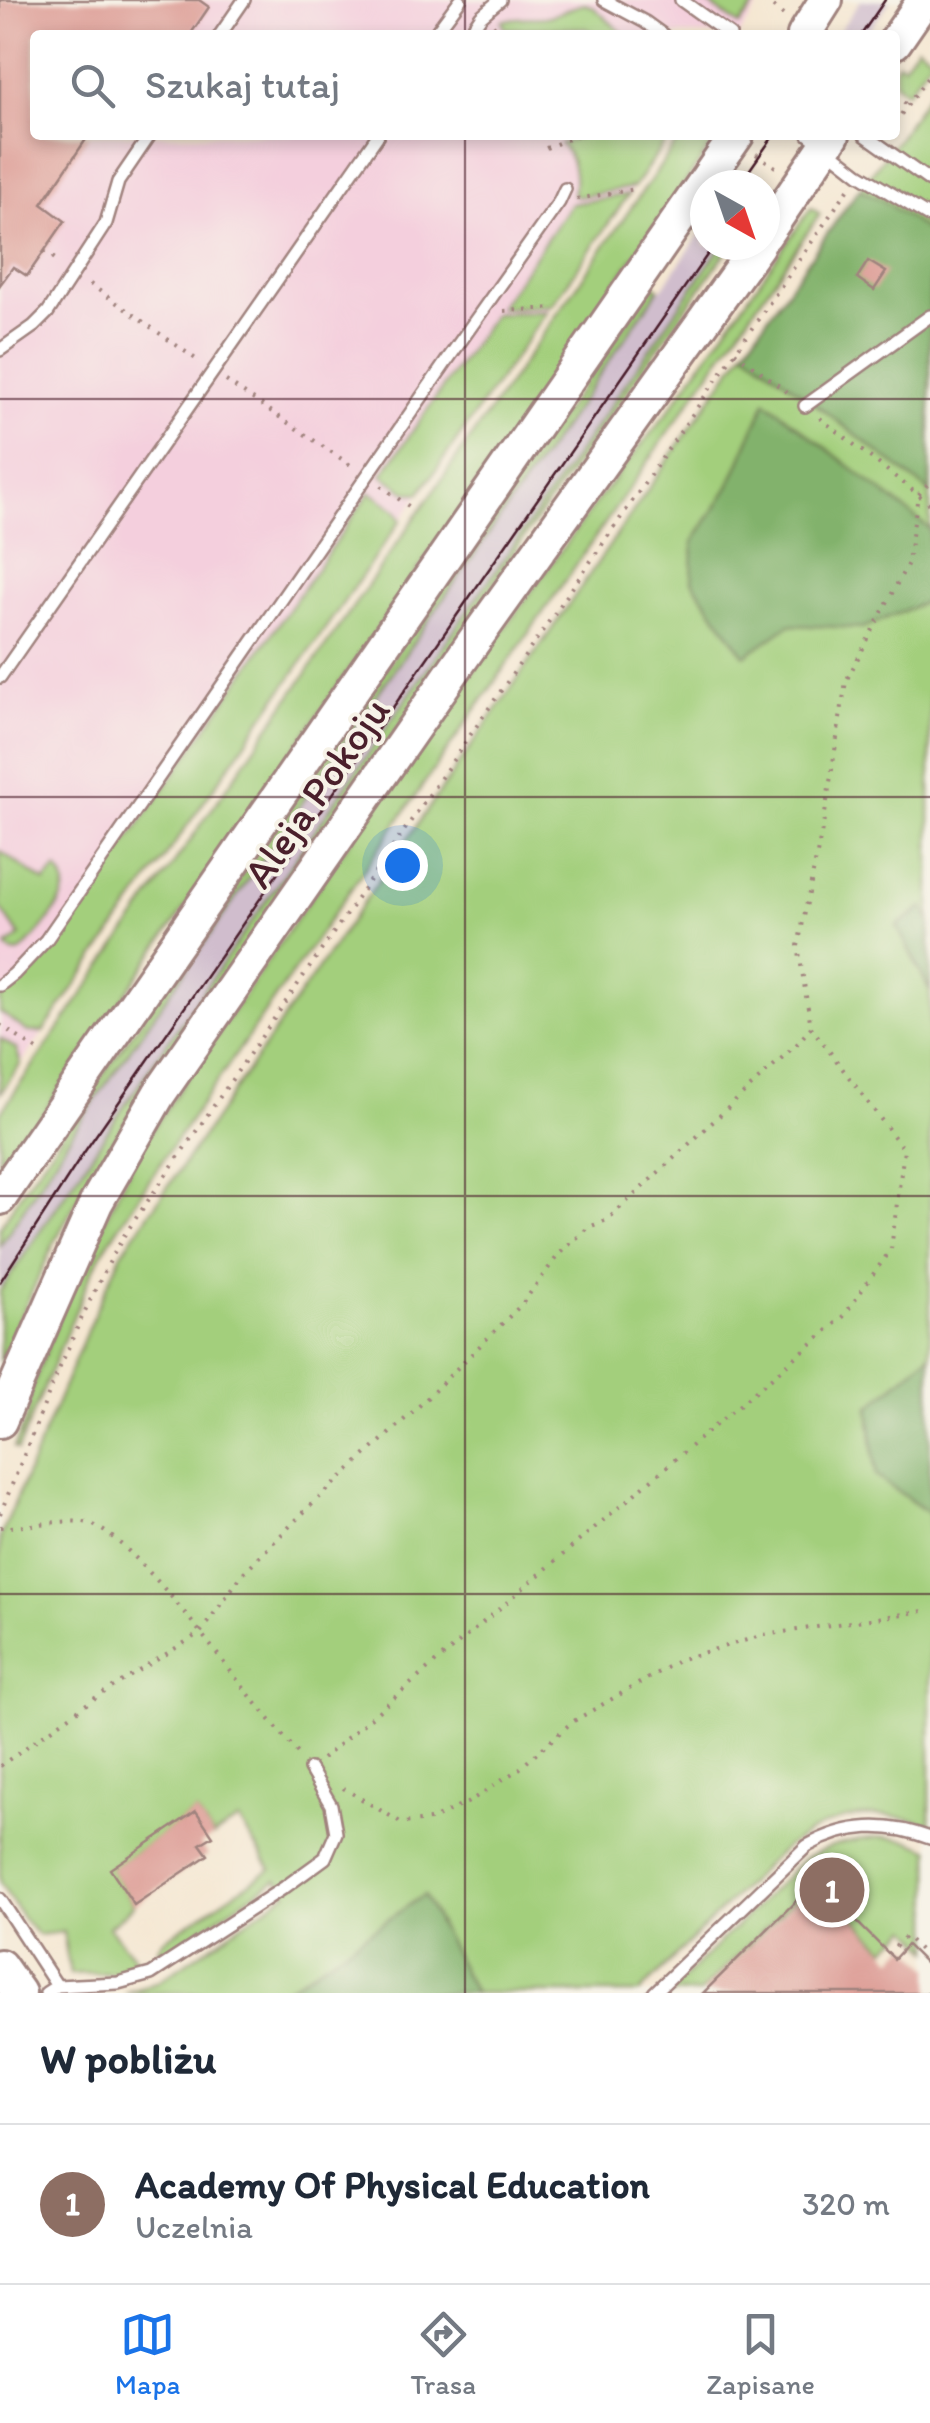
<!DOCTYPE html>
<html lang="pl">
<meta charset="utf-8">
<style>
body{margin:0;font-family:Itim,sans-serif;background:#f2f2f3;color:#1f2937}
.compass{position:absolute;left:690px;top:170px;width:90px;height:90px;border-radius:50%;background:#fff;box-shadow:0 5px 15px #0003;rotate:140deg}
.you{position:absolute;left:402px;top:865px;width:35px;height:35px;margin:-25px;border:8px solid #fff;border-radius:50%;background:#1a73e8;box-shadow:0 0 0 15px #1a73e833}
.badge{display:grid;place-items:center;width:65px;height:65px;border-radius:50%;background:#1a73e8;color:#fff;font-size:32px;font-weight:700}
.pin{position:absolute;translate:-50% -50%;border:5px solid #fff;box-shadow:0 2px 10px #0006}
.list{margin:0;padding:0;list-style:none}
h2{display:flex;justify-content:space-between;align-items:center;height:130px;margin:0;padding:0 40px;font-size:42px}
h2 small{font-size:32px;font-weight:400;color:#747a83}
.list li{display:grid;grid-template-columns:65px 1fr auto;gap:30px;align-items:center;box-sizing:border-box;height:160px;padding:0 40px;border-top:2px solid #e0e1e3}
.list b{display:block;font-size:38px;white-space:nowrap}
.list p{margin:0;font-size:32px;white-space:nowrap;color:#747a83}
.list em{font-size:32px;font-style:normal;color:#747a83}
.icon{flex:none;width:55px;height:55px;fill:none;stroke:currentColor;stroke-width:2;stroke-linecap:round;stroke-linejoin:round}
.map{position:relative;flex:none;width:930px;height:1993px;overflow:hidden}
.search{position:absolute;background:#fff;box-shadow:0 5px 15px #0003;left:30px;right:30px;top:30px;height:110px;display:flex;align-items:center;gap:25px;box-sizing:border-box;padding:0 35px;border-radius:10px;color:#747a83;font-size:38px}
.sheet{height:290px;background:#fff}
nav{display:flex;justify-content:space-around;align-items:center;box-sizing:border-box;height:140px;border-top:2px solid #e0e1e3;background:#fff;font-size:28px;color:#747a83}
nav a{display:grid;justify-items:center;gap:5px}
nav .on{color:#1a73e8}
.map>svg:first-child{display:block}
.built{fill:#f4cfdd}
.industrial{fill:#d0bdcd}
.green{fill:#a3cf7c;stroke:#767754;stroke-width:2.5}
.forest{fill:#82b26c;stroke:#66684c;stroke-width:2.5}
.building{fill:#dd9c95}
.lines{fill:none;stroke-linecap:round;stroke-linejoin:round}
.service-casing{stroke:#a0837e;stroke-width:16}
.secondary-casing{stroke:#a0837e;stroke-width:38}
.path{stroke:#a0837e;stroke-width:4;stroke-dasharray:2.5 8;stroke-linecap:butt}
.service{stroke:#fff;stroke-width:11}
.secondary{stroke:#fff;stroke-width:32}
.tram{stroke:#4a1f2b;stroke-width:2.5}
.grid{fill:none;stroke:#4a1f2b;stroke-width:2.5;stroke-opacity:0.55}
.labels{text-anchor:middle;dominant-baseline:central;stroke-width:8;stroke-linejoin:round;paint-order:stroke}
.street-label{font-size:42px;fill:#4a1f2b;stroke:#f7f3e8}
</style>
<div class="map">
<svg width="930" height="1993" viewBox="0 0 930 1993">
<rect width="100%" height="100%" fill="#f7f3e8"/>
<filter id="ink" filterUnits="userSpaceOnUse"><feTurbulence type="fractalNoise" baseFrequency=".01" numOctaves="2"/><feDisplacementMap in="SourceGraphic" scale="20" xChannelSelector="R" yChannelSelector="G"/><feConvolveMatrix kernelMatrix="1 2 1 2 8 2 1 2 1" color-interpolation-filters="sRGB"/></filter>
<filter id="wash" filterUnits="userSpaceOnUse"><feTurbulence type="fractalNoise" baseFrequency=".0048" numOctaves="4" result="noise"/><feDisplacementMap in="SourceGraphic" scale="40" xChannelSelector="R" yChannelSelector="G"/><feGaussianBlur stdDeviation="2.25" result="paint"/><feColorMatrix in="noise" values="0 0 0 0 0 0 0 0 0 0 0 0 0 0 0 0 0 1.4 0 .05"/><feComposite in="paint" operator="in"/></filter>
<g filter="url(#wash)">
<rect width="100%" height="100%" fill="#f5e7d2"/>
<path class="built" d="M0,0H763L739,35H35V135H670L0,1094Z"/>
<path class="industrial" d="M861,0H891L866,35H836Z
M705,227V245H722L156,1059L0,1291V1246L68,1139L659,289L661,290Z"/>
<path class="green" d="M703,0H754L755,6L739,25Z
M585,4L592,6L625,35H597L584,28L505,29L502,21C522,15 527,19 545,17C559,15 571,6 585,4Z
M917,46L930,55V60L907,92L895,83V67L898,62L903,65Z
M930,90V922L923,907L897,926L930,991V1355L869,1408L876,1476L930,1514V1824C868,1806 823,1815 773,1858L639,1993H474L424,1895L280,1993H125L158,1982L287,1893L277,1879L159,1956L158,1948L162,1941L271,1869L239,1820L213,1836L196,1812L111,1869L134,1905L109,1927L142,1967L116,1973L70,1974L63,1932L38,1935L23,1919L0,1883V1538L95,1312L122,1253L729,372L846,207L900,136Z
M584,135H670L634,187L577,197L573,195C576,177 574,157 560,144Z
M682,135H704L714,141L0,1176V1113Z
M629,194L552,305L506,308L499,307L571,204Z
M811,208L820,214L168,1152L108,1243L90,1276L18,1450L14,1448L27,1416L32,1387L64,1303L140,1147L337,859L596,502L667,413Z
M722,245H731L525,536L453,648L134,1108L87,1182L56,1239L0,1362V1291L156,1059Z
M653,284L659,289L68,1139L0,1246V1228L17,1199Z
M547,311L420,493H408L382,475L494,314Z
M370,492L396,510L401,520L43,1032H28L0,1012V999L38,967L68,927Z
M0,851L45,882L57,869C63,876 67,882 64,892C61,908 32,943 18,953L12,952L7,948V946L20,936L0,907Z
M0,1038L16,1049L21,1063L0,1094Z
M886,1837L907,1840L930,1849V1950L909,1928L886,1949L815,1879L700,1993H669L803,1860C829,1843 855,1839 886,1837Z"/>
<path class="forest" d="M859,189L881,199L930,233V492L745,350Z
M766,401L930,529V600L863,628L789,625L745,656L692,581L693,542L729,487Z
M924,907L930,922V991L897,926Z
M930,1355V1514L876,1476L869,1407Z
M424,1895L474,1993H280Z"/>
<g id="blocks">
<path class="building" d="M0,0H199L209,7L190,35H35V135H89L42,204L65,221L27,276L13,267L0,285Z
M868,261L886,272L874,290L857,278Z
M196,1811L213,1836L200,1844L208,1855L134,1905L110,1869Z
M816,1881L894,1959L907,1945L930,1968V1993H703Z"/>
</g>
</g>
<g filter="url(#ink)">
<use href="#blocks" fill-opacity="0" stroke="#a0837e" stroke-width="2.5"/>
<g class="lines">
<g class="service-casing">
<path id="service" d="M604,0L645,22L663,35
M681,0L730,35
M220,35L244,0
M434,35L460,0
M468,35L481,16L500,0
M809,135L859,174L930,217
M865,135L930,181
M0,350L34,326L48,312L106,223L118,182L150,135
M805,406L930,316
M0,677L378,135
M0,985L14,974L46,940L448,359L559,202L565,189
M0,1899L57,1986
M46,1993L57,1986L118,1983L151,1974L285,1887L325,1858L336,1833L331,1805L310,1769
M654,1993L807,1846C848,1823 887,1822 930,1838"/>
</g>
<g class="secondary-casing">
<path id="secondary" d="M804,35L826,0
M895,42L924,0
M765,235L833,135
M0,1198L737,135
M0,1421L96,1203L159,1094L474,641L758,245
M0,1966L19,1993"/>
</g>
<path class="path" d="M765,0L783,15
M493,25L501,33L584,35
M895,96L907,105
M895,123L930,74
M546,148L578,135
M756,154L777,168
M577,199L636,189
M44,251L59,262
M90,284L200,362
M504,311L554,308
M735,352L792,396
M226,381L355,468
M820,418L930,504
M381,486L414,510
M0,1025L37,1050
M0,1514C39,1420 74,1322 125,1234L849,188
M0,1527C29,1528 57,1519 83,1522C122,1526 206,1640 232,1673C254,1701 277,1728 300,1756
M322,1759L843,1317L891,1249L904,1150L811,1027
M0,1766L92,1700L200,1633L244,1572L306,1510L418,1407L522,1304L559,1254L589,1227L607,1220L798,1043L811,1027L798,946L824,820L846,681L908,563L918,495L930,482
M343,1788L402,1823L430,1820L467,1803L519,1769L572,1722L681,1659L764,1635L930,1610
M888,1954L906,1936L930,1961"/>
<use href="#service" class="service"/>
<use href="#secondary" class="secondary"/>
<path class="tram" d="M861,35L885,0
M739,185L774,135
M0,1282L85,1151L714,245"/>
</g>
</g>
<path class="grid" d="M465,0V35M465,135V1993M0,399H930M0,797H930M0,1196H930M0,1594H930"/>
<g class="labels">
<g class="street-label">
<text transform="translate(316 792) rotate(-55)">Aleja Pokoju</text>
</g>
</g>
</svg>
<svg class="compass" viewBox="-18 -18 36 36"><path d="M0-13l5 13h-10z" fill="#e53935"/><path d="M0 13l5-13h-10z" fill="#747a83"/></svg>
<div class="you"></div>
<div class="pin badge" style="left:832px;top:1890px;background:#8d6e63">1</div>
<div class="search"><svg class="icon" aria-label="search" viewBox="0 0 24 24"><circle cx="10" cy="10" r="6"/><path d="M15 15l6 6"/></svg>Szukaj tutaj</div>
</div>
<section class="sheet">
<h2>W pobliżu<small></small></h2>
<ul class="list">
<li><span class="badge" style="background:#8d6e63">1</span><div><b>Academy Of Physical Education</b><p>Uczelnia</p></div><em>320 m</em></li>
</ul>
</section>
<nav>
<a class="on"><svg class="icon" aria-label="map" viewBox="0 0 24 24"><path d="M3 6l6-2 6 2 6-2v14l-6 2-6-2-6 2zM9 4v14M15 6v14"/></svg>Mapa</a>
<a><svg class="icon" aria-label="directions" viewBox="0 0 24 24"><path d="M12 3l9 9-9 9-9-9zM9 14v-3h6M13 9l2 2-2 2"/></svg>Trasa</a>
<a><svg class="icon" aria-label="saved" viewBox="0 0 24 24"><path d="M7 4h10v16l-5-4-5 4z"/></svg>Zapisane</a>
</nav>
